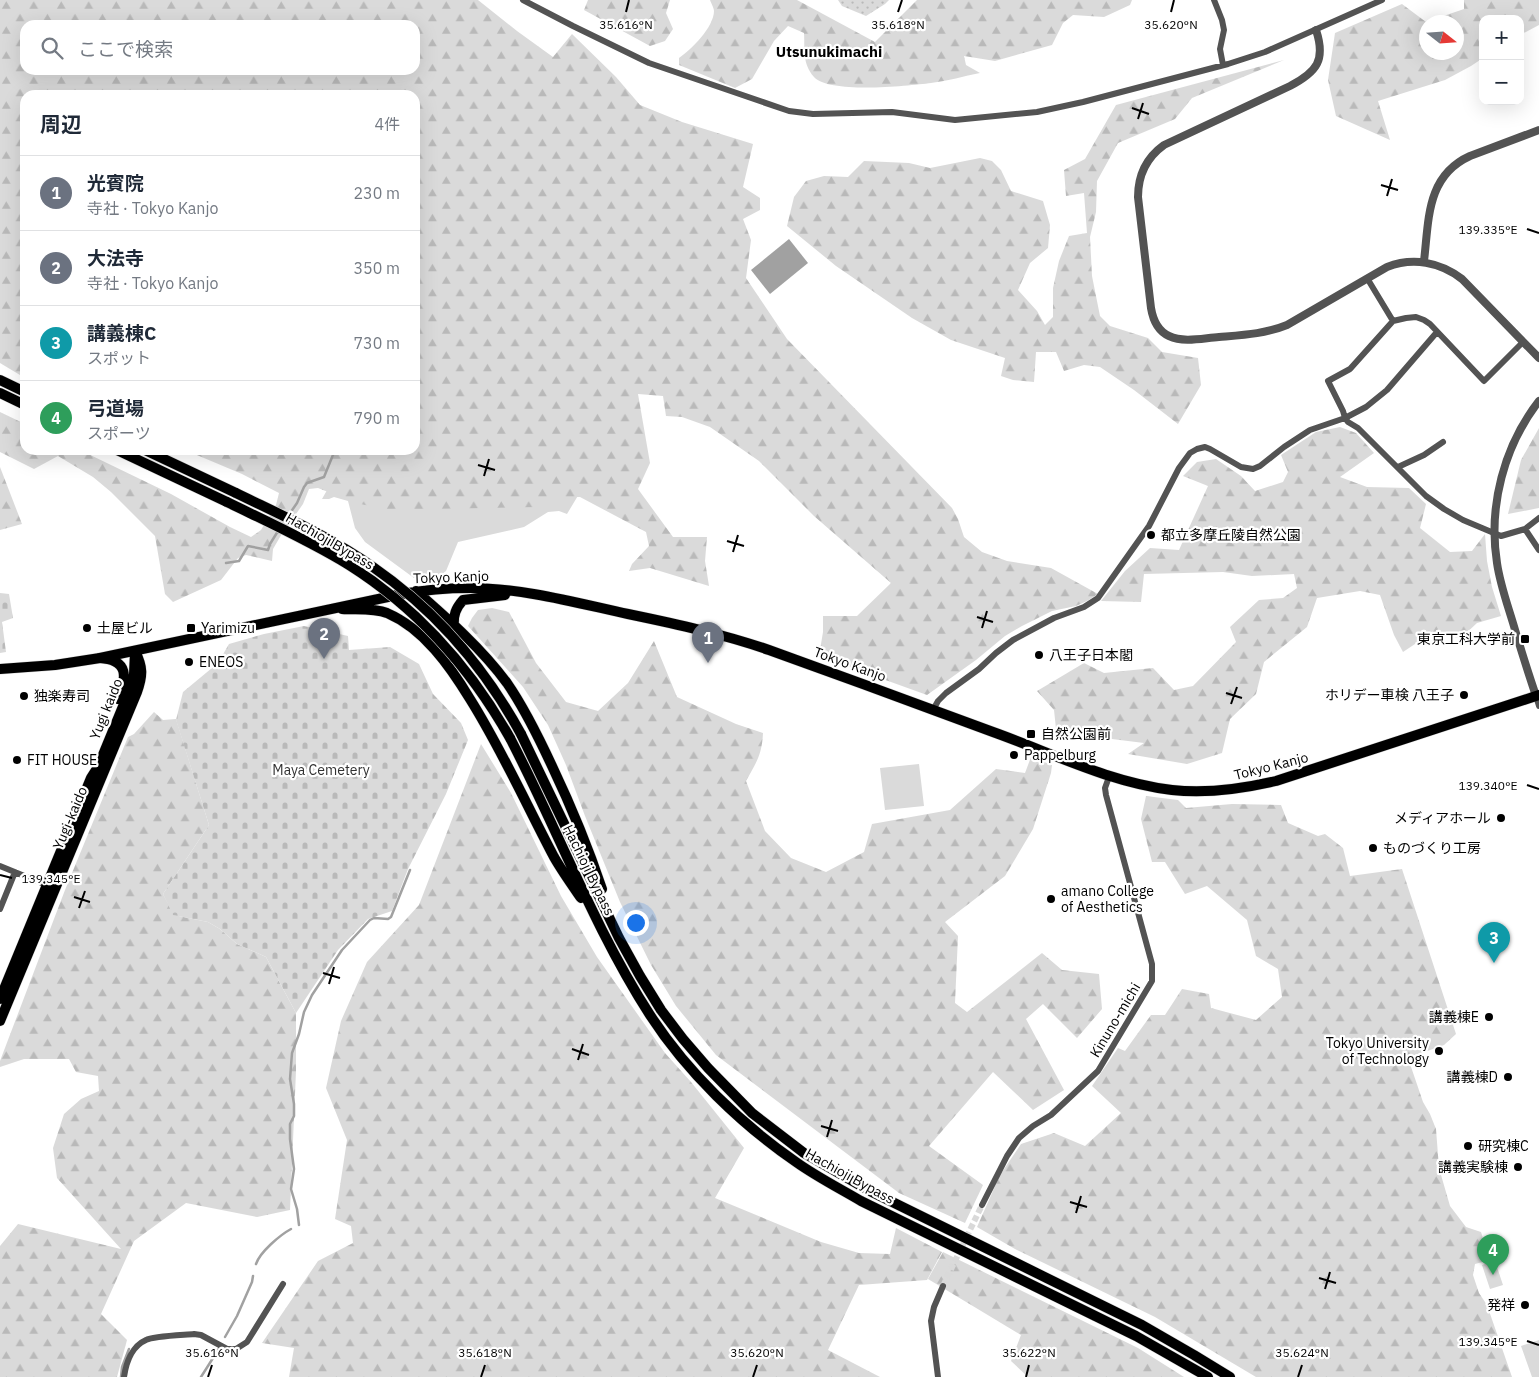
<!DOCTYPE html>
<html lang="ja">
<meta charset="utf-8">
<style>
body{margin:0;font-family:"IBM Plex Sans","Noto Sans JP",sans-serif;background:#f2f2f3;color:#1f2937}
.controls{position:absolute;right:15px;top:15px;display:grid;overflow:hidden;border-radius:10px;box-shadow:0 5px 20px #0002}
.controls button{width:45px;height:45px;display:grid;place-items:center;padding:0;border:0;border-bottom:1px solid #e0e1e3;background:#fff;color:#1f2937;font:25px sans-serif}
.compass{position:absolute;left:1419px;top:15px;width:45px;height:45px;border-radius:50%;background:#fff;box-shadow:0 5px 20px #0002;rotate:107deg}
.you{position:absolute;left:635px;top:922px;width:18px;height:18px;margin:-12px;border:4px solid #fff;border-radius:50%;background:#1a73e8;box-shadow:0 0 0 8px #1a73e833}
.badge{display:grid;place-items:center;width:32px;height:32px;border-radius:50%;background:#000;color:#fff;font-size:16px;font-weight:700}
.pin{position:absolute;translate:-50% -41px;filter:drop-shadow(0 1px 2px #0008)}
.pin::after{content:'';position:absolute;top:26px;width:18px;height:15px;background:inherit;clip-path:polygon(0 0,100% 0,50% 100%)}
.list{margin:0;padding:0;list-style:none}
h2{display:flex;justify-content:space-between;align-items:center;height:65px;margin:0;padding:0 20px;font-size:21px}
h2 small{font-size:16px;font-weight:400;color:#747a83}
.list li{display:grid;grid-template-columns:32px 1fr auto;gap:15px;align-items:center;box-sizing:border-box;height:75px;padding:0 20px;border-top:1px solid #e0e1e3}
.list b{display:block;font-size:19px;white-space:nowrap}
.list p{margin:0;font-size:16px;white-space:nowrap;color:#747a83}
.list em{font-size:16px;font-style:normal;color:#747a83}
.icon{flex:none;width:28px;height:28px;fill:none;stroke:currentColor;stroke-width:2;stroke-linecap:round;stroke-linejoin:round}
.map{position:relative;flex:none;width:1539px;height:1377px;overflow:hidden}
.search{position:absolute;background:#fff;box-shadow:0 5px 20px #0002;left:20px;top:20px;width:400px;height:55px;display:flex;align-items:center;gap:12px;box-sizing:border-box;padding:0 18px;border-radius:15px;color:#747a83;font-size:19px}
.panel{position:absolute;background:#fff;box-shadow:0 5px 20px #0002;left:20px;top:90px;width:400px;height:365px;border-radius:15px}
.map>svg:first-child{display:block}
.green{fill:#dadada}
.forest{fill:url(#forest-firs);fill-rule:evenodd}
.cemetery{fill:url(#cemetery-stones)}
.park{fill:url(#park-dots)}
.water{fill:#a1a1a1}
.lines{fill:none;stroke-linecap:round;stroke-linejoin:round}
.stream{stroke:#a1a1a1;stroke-width:2.5}
.minor-tunnel{stroke:#d9d9d9;stroke-width:6;stroke-dasharray:6 3;stroke-linecap:butt}
.primary-casing{stroke:#dbdbdb;stroke-width:11}
.trunk-casing{stroke:#dbdbdb;stroke-width:11}
.minor{stroke:#535353;stroke-width:6}
.tertiary{stroke:#535353;stroke-width:8}
.primary{stroke:#000;stroke-width:10}
.trunk{stroke:#000;stroke-width:10}
.trunk-bridge-casing{stroke:#dbdbdb;stroke-width:11;stroke-linecap:butt}
.trunk-bridge{stroke:#000;stroke-width:10}
.ticks{fill:none;stroke:#000;stroke-width:2}
.poi-dot{fill:#000;stroke:#fff;stroke-width:2}
.labels{text-anchor:middle;dominant-baseline:central;stroke-width:4.5;stroke-linejoin:round;paint-order:stroke}
.poi-label{font-size:14px;fill:#000;stroke:#fff;text-anchor:start}
.street-label{font-size:14px;fill:#000;stroke:#fff}
.park-label{font-size:14px;fill:#313131;stroke:#fff}
.neighbourhood-label{font-size:15px;font-weight:bold;fill:#000;stroke:#fff}
.ticks-label{font-size:12px;text-anchor:middle;fill:#000;stroke:#fff;stroke-width:4.5;stroke-linejoin:round;paint-order:stroke}
</style>
<div class="map">
<svg width="1539" height="1377" viewBox="0 0 1539 1377">
<defs>
<pattern id="forest-firs" width="22" height="20" patternUnits="userSpaceOnUse" patternTransform="scale(1.25)"><rect width="22" height="20" fill="#dadada"/><path d="M5 1l3.5 6h-7zM16 11l3.5 6h-7z" fill="#b9b9b9"/></pattern>
<pattern id="cemetery-stones" width="16" height="16" patternUnits="userSpaceOnUse" patternTransform="scale(1.25)"><rect width="16" height="16" fill="#dadada"/><path d="M2 7V4a2 2 0 0 1 4 0v3zM10 15v-3a2 2 0 0 1 4 0v3z" fill="#b9b9b9"/></pattern>
<pattern id="park-dots" width="8" height="8" patternUnits="userSpaceOnUse" patternTransform="scale(1.25)"><rect width="8" height="8" fill="#dadada"/><path d="M2 2h.1M6 6h.1" fill="none" stroke="#b9b9b9" stroke-width="1.8" stroke-linecap="round"/></pattern>
</defs>
<rect width="100%" height="100%" fill="#fff"/>
<path class="green" d="M415,450L594,469L567,514L559,511L548,512L524,527L458,542L446,571L437,578H414L365,542L355,528L348,501L334,497L329,499H322L343,462Z
M919,764L924,806L885,810L880,768Z
M1495,1261L1503,1285L1490,1289L1482,1265Z
M1539,1340V1377H1532L1521,1346Z"/>
<path class="forest" d="M0,0H478L517,31L553,57L572,34L616,77L640,105L682,122L753,144L743,187L760,198V210L743,219L751,240L746,278L787,339L952,508L958,519L964,537L982,552L1007,561L1051,568L1098,594L1087,601L1076,606L1052,611L1022,626L1005,636L976,660L927,695L819,656L823,632V616H857L891,583L814,516L759,461L710,427L682,417L666,416L663,396L638,394L650,463L638,489L673,537H707L705,561L709,586L650,568L629,571L632,564L649,546L646,532L580,497H562L538,507L388,510L356,503L318,488L309,489L303,504L280,537L273,549L272,561L246,555L238,558L221,580L173,602L165,594L155,536L111,492L93,477L58,456L34,469L0,452V412L25,424V450H80L171,494L230,527L251,537L261,530L276,505L279,493L242,474L185,450H415V95H25V378L0,363ZM25,25H415V70H25Z
M588,0H670L666,13L673,29L665,41L650,46L584,10Z
M710,0H797L875,42L917,0H1132L1130,5L1104,17L1073,15L1063,23L1052,45L995,61L964,56L966,65L980,73C964,76 948,81 931,83C908,86 829,94 814,77C802,63 805,50 804,33L788,26L774,41L752,79L735,88L679,65V58C691,50 714,27 714,11C714,8 711,3 710,0Z
M1464,0H1539V25L1520,35V19H1483V58L1471,66L1445,80L1378,101L1390,140L1336,116L1328,80L1335,33L1402,4L1426,22L1464,9ZM1426,22H1456V52H1426Z
M1284,60L1192,98L1175,119L1118,143L1097,181L1096,212L1090,237L1092,276L1100,316L1110,326L1148,338L1162,352L1198,358L1201,385L1178,424L1134,390L1100,367L1084,365L1064,371L1056,352H1036L1034,382L1013,380L1001,376L1005,358L951,340L912,318L836,266L787,226L794,197L806,181L824,176L848,177L864,161L909,163L930,168L980,158L992,161L1001,170L1011,191L1043,201L1050,225L1048,248L1030,263L1018,290L1037,311L1045,325L1053,317V288L1059,261L1069,236L1087,233L1084,193L1066,196L1064,170L1085,159L1116,105Z
M1340,427L1356,433L1374,453L1340,477L1367,487L1409,488L1426,504L1420,528L1450,552L1472,551L1485,534L1487,561L1492,587L1501,616L1477,623L1461,638L1430,634L1403,652L1394,635L1380,595L1360,591L1317,598L1307,627L1264,662L1256,694L1230,719L1222,753L1187,764L1128,754L1144,743L1096,737L1057,738L1054,710L1037,691L1084,663L1104,673L1153,668L1174,690L1193,686L1236,642L1230,627L1259,600L1283,598L1297,588L1294,574L1252,576L1223,572L1144,574L1141,602L1101,601L1125,571L1150,548L1179,550L1208,486L1183,476L1197,462L1216,459L1241,476L1255,491L1283,482L1288,472L1281,455L1316,432Z
M1539,428V508L1508,514L1521,460Z
M0,467L22,524L0,530Z
M492,608L509,612L536,663L566,702L598,711L628,683L654,641L677,697L736,724L763,733C762,755 756,763 746,781L765,831L791,858L826,872L864,852L872,824L950,810L996,769L1025,773L1031,757L1052,765L1051,773L1033,829L1005,876L945,922L958,936L955,1003L967,1012L1042,953L1062,970L1099,974L1102,1009L1077,1038L1043,1004L1026,1019L1064,1090L1033,1110L993,1072L929,1146L983,1185L965,1223L899,1193L716,1055L676,1006L651,965L620,902L585,816L566,765L548,725L523,687L468,626L472,618L478,610Z
M154,712L163,720L176,719L209,825L163,894L174,915L208,922L220,929L237,944L266,957L296,1013V1071L290,1210L257,1217L186,1203L134,1241L101,1314L127,1340L117,1377H0V1246L18,1224L121,1249L57,1178L53,1148L64,1114L81,1099L99,1091L98,1076L76,1072L69,1059H24L0,1067V1061L65,890L128,737L134,734Z
M481,744L511,793L561,896L597,957L665,1053L691,1082L744,1148L715,1198L821,1242L859,1253L890,1254L896,1228L942,1252L927,1280L859,1285L828,1350L880,1377H289L294,1348L262,1343L318,1261L353,1243L351,1226L335,1219L347,1140L326,1088L341,1021L367,962L419,905Z
M1146,796L1178,800L1186,808L1232,804L1281,805L1288,823L1318,836L1325,834L1343,848L1350,876L1402,869L1456,1034L1444,1045L1408,1058L1423,1102L1430,1114L1436,1129L1439,1168L1450,1206L1466,1227L1481,1232L1490,1260L1475,1264L1473,1275L1479,1293L1487,1305L1512,1377H1256L1155,1317L1015,1249L977,1227L1000,1175L1021,1144L1054,1133L1085,1146L1121,1113L1092,1086L1118,1048L1125,1051L1151,1015H1165L1182,989L1209,994L1211,1008L1256,1020L1282,997L1278,969L1256,956L1247,920L1207,886L1185,894L1165,862H1152L1141,819Z
M943,1252L1138,1348L1184,1377H1028L1011,1361L1021,1335L928,1279Z"/>
<path class="cemetery" d="M0,593L9,594L13,618L2,622L6,652L0,653Z
M304,626L348,636L349,650L390,647L419,664L433,694L461,723L468,740L446,794L408,869L392,911L368,919L338,950L296,1013L266,957L237,944L220,929L208,922L173,915L163,894L209,825L176,720L183,692L218,663L229,644L264,634Z"/>
<path class="park" d="M838,0H889L885,4L866,16L842,6Z"/>
<path class="water" d="M789,239L808,263L770,294L751,270Z"/>
<g class="lines">
<path class="stream" d="M288,516L297,503L304,487L307,483L324,477L335,450
M226,563L239,561L248,546L268,550L270,544L278,531
M299,1225L297,1209L291,1189L294,1169L290,1139V1124L294,1116V1104L290,1079L292,1053L299,1034L304,1012L312,995L342,950L370,920L374,918L388,919L391,917L410,870
M256,1264C260,1252 280,1235 291,1229
M225,1337L237,1316L252,1282L253,1276
M121,1377L122,1367L129,1349
M201,1377L220,1347"/>
<path class="minor-tunnel" d="M943,1286L982,1205"/>
<g class="primary-casing">
<path id="primary" d="M100,658C129,660 127,677 118,699
M0,999L91,778L98,767L131,687L134,674L135,652
M0,1021L137,692C143,675 143,667 135,651"/>
</g>
<g class="trunk-casing">
<path id="trunk" d="M0,380L25,392
M0,393L25,405
M117,450L227,502
M145,450L236,493
M416,591C448,619 482,649 507,683C525,709 539,738 552,766C571,806 588,847 602,889
M342,609C356,610 374,608 387,613C424,629 450,666 470,699C502,750 526,804 554,857C562,871 572,885 581,898
M454,626C453,615 456,608 463,600L505,595
M0,669L55,665L100,658L402,594C424,590 447,588 470,588C523,588 577,603 628,614C676,624 723,634 769,650C844,677 918,704 993,732C1052,753 1108,782 1172,790C1207,794 1242,789 1276,781L1539,695
M521,734L619,938L640,976L661,1010L683,1039L708,1068L752,1113L804,1153L868,1190L1142,1325L1194,1355L1230,1377
M510,738C558,830 594,928 650,1015C687,1072 741,1124 796,1162C817,1177 839,1188 861,1201L1136,1336L1208,1377"/>
</g>
<path class="minor" d="M523,0L573,26L649,63L789,111L813,114L892,112L955,120L1037,112L1083,102L1228,64L1265,52L1382,0
M1214,0L1222,20L1224,30L1220,49L1223,65
M1367,278L1393,321
M1523,342L1484,381L1430,324L1424,320L1416,317L1406,318L1393,321L1350,369L1328,381L1343,411L1345,418L1348,422L1358,428L1426,496L1444,509L1463,520L1501,536L1525,529L1539,518
M1398,467L1424,455L1443,442
M1525,529L1539,550
M1536,696L1539,706
M933,710L938,701L946,693L979,669L996,653L1013,640L1054,618L1084,607L1098,598L1149,526L1179,468L1190,453L1197,449L1205,447L1210,449L1241,467L1253,469L1260,466L1284,447L1310,430L1345,418L1366,407L1387,390L1437,332
M0,866L49,886
M0,909L15,872
M982,1205L1007,1156L1019,1138L1033,1126L1051,1115L1098,1071L1152,981V964L1106,795L1105,788L1109,777
M124,1377C126,1363 132,1346 146,1340C153,1336 184,1335 194,1334L201,1335L227,1349H236L247,1342L283,1284
M938,1377L931,1321L934,1307L943,1286"/>
<path class="tertiary" d="M1316,30C1326,60 1317,72 1290,86L1164,145C1146,158 1138,175 1138,197L1151,308C1153,320 1158,331 1169,336C1184,343 1203,338 1219,337C1243,335 1265,334 1287,325L1387,267C1413,257 1440,262 1462,279L1539,358
M1424,261C1429,220 1426,176 1470,156L1539,130
M1536,696C1528,672 1520,647 1513,623C1507,603 1500,584 1497,563C1488,506 1504,446 1539,401"/>
<use href="#primary" class="primary"/>
<use href="#trunk" class="trunk"/>
<g class="trunk-bridge-casing">
<path id="trunk-bridge" d="M236,493C283,516 331,537 373,567C435,610 485,668 521,734
M227,502C268,522 310,541 349,565C417,608 471,669 510,738"/>
</g>
<use href="#trunk-bridge" class="trunk-bridge"/>
</g>
<path class="ticks" d="M626,12L629,0M898,12L902,0M1171,12L1174,0M1132,108L1149,114M1138,119L1143,103M1381,185L1398,190M1387,196L1392,179M1527,229L1539,233M478,465L495,470M484,476L489,459M727,541L744,546M733,552L738,535M977,617L993,622M982,628L987,611M1226,693L1242,698M1231,704L1237,687M1527,785L1539,789M0,875L12,878M74,897L90,902M79,908L85,891M323,973L340,978M329,984L334,967M572,1049L589,1055M578,1060L583,1044M821,1126L838,1131M827,1137L832,1120M1070,1202L1087,1207M1076,1213L1081,1196M1319,1278L1336,1283M1325,1289L1330,1272M1527,1341L1539,1345M208,1377L212,1365M481,1377L485,1365M753,1377L757,1365M1026,1377L1029,1365M1298,1377L1302,1365"/>
<g class="poi-dot">
<circle cx="1151" cy="535" r="5"/>
<circle cx="87" cy="628" r="5"/>
<rect x="186" y="623" width="10" height="10" rx="2.5"/>
<rect x="1520" y="634" width="10" height="10" rx="2.5"/>
<circle cx="1039" cy="655" r="5"/>
<circle cx="189" cy="662" r="5"/>
<circle cx="1464" cy="695" r="5"/>
<circle cx="24" cy="696" r="5"/>
<rect x="1026" y="729" width="10" height="10" rx="2.5"/>
<circle cx="1014" cy="755" r="5"/>
<circle cx="17" cy="760" r="5"/>
<circle cx="1501" cy="818" r="5"/>
<circle cx="1373" cy="848" r="5"/>
<circle cx="1051" cy="899" r="5"/>
<circle cx="1489" cy="1017" r="5"/>
<circle cx="1439" cy="1051" r="5"/>
<circle cx="1508" cy="1077" r="5"/>
<circle cx="1468" cy="1146" r="5"/>
<circle cx="1518" cy="1167" r="5"/>
<circle cx="1525" cy="1305" r="5"/>
</g>
<g class="labels">
<g class="poi-label">
<text x="1161" y="535">都立多摩丘陵自然公園</text>
<text x="97" y="628">土屋ビル</text>
<text x="201" y="628">Yarimizu</text>
<text x="1515" y="639" text-anchor="end">東京工科大学前</text>
<text x="1049" y="655">八王子日本閣</text>
<text x="199" y="662">ENEOS</text>
<text x="1454" y="695" text-anchor="end">ホリデー車検 八王子</text>
<text x="34" y="696">独楽寿司</text>
<text x="1041" y="734">自然公園前</text>
<text x="1024" y="755">Pappelburg</text>
<text x="27" y="760">FIT HOUSE</text>
<text x="1491" y="818" text-anchor="end">メディアホール</text>
<text x="1383" y="848">ものづくり工房</text>
<text x="1061" y="891">amano College<tspan x="1061" dy="16">of Aesthetics</tspan></text>
<text x="1479" y="1017" text-anchor="end">講義棟E</text>
<text x="1429" y="1043" text-anchor="end">Tokyo University<tspan x="1429" dy="16">of Technology</tspan></text>
<text x="1498" y="1077" text-anchor="end">講義棟D</text>
<text x="1478" y="1146">研究棟C</text>
<text x="1508" y="1167" text-anchor="end">講義実験棟</text>
<text x="1515" y="1305" text-anchor="end">発祥</text>
</g>
<g class="street-label">
<text transform="translate(330 541) rotate(30)">Hachioji Bypass</text>
<text transform="translate(451 577) rotate(-2)">Tokyo Kanjo</text>
<text transform="translate(850 664) rotate(20)">Tokyo Kanjo</text>
<text transform="translate(106 709) rotate(-68)">Yugi kaido</text>
<text transform="translate(1271 766) rotate(-14)">Tokyo Kanjo</text>
<text transform="translate(70 818) rotate(-67)">Yugi-kaido</text>
<text transform="translate(589 870) rotate(64)">Hachioji Bypass</text>
<text transform="translate(1115 1020) rotate(-59)">Kinuno-michi</text>
<text transform="translate(850 1176) rotate(29)">Hachioji Bypass</text>
</g>
<g class="park-label">
<text x="321" y="770">Maya Cemetery</text>
</g>
<g class="neighbourhood-label">
<text x="829" y="51">Utsunukimachi</text>
</g>
</g>
<g class="ticks-label">
<text x="626" y="29">35.616°N</text>
<text x="898" y="29">35.618°N</text>
<text x="1171" y="29">35.620°N</text>
<text x="1488" y="234">139.335°E</text>
<text x="1488" y="790">139.340°E</text>
<text x="51" y="883">139.345°E</text>
<text x="1488" y="1346">139.345°E</text>
<text x="212" y="1357">35.616°N</text>
<text x="485" y="1357">35.618°N</text>
<text x="757" y="1357">35.620°N</text>
<text x="1029" y="1357">35.622°N</text>
<text x="1302" y="1357">35.624°N</text>
</g>
</svg>
<div class="controls">
<button>+</button>
<button>−</button>
</div>
<svg class="compass" viewBox="-18 -18 36 36"><path d="M0-13l5 13h-10z" fill="#e53935"/><path d="M0 13l5-13h-10z" fill="#747a83"/></svg>
<div class="you"></div>
<div class="pin badge" style="left:708px;top:663px;background:#6b7280">1</div>
<div class="pin badge" style="left:324px;top:659px;background:#6b7280">2</div>
<div class="pin badge" style="left:1494px;top:963px;background:#0f9aa8">3</div>
<div class="pin badge" style="left:1493px;top:1275px;background:#2e9e5b">4</div>
<div class="search"><svg class="icon" aria-label="search" viewBox="0 0 24 24"><circle cx="10" cy="10" r="6"/><path d="M15 15l6 6"/></svg>ここで検索</div>
<section class="panel">
<h2>周辺<small>4件</small></h2>
<ul class="list">
<li><span class="badge" style="background:#6b7280">1</span><div><b>光賓院</b><p>寺社 · Tokyo Kanjo</p></div><em>230 m</em></li>
<li><span class="badge" style="background:#6b7280">2</span><div><b>大法寺</b><p>寺社 · Tokyo Kanjo</p></div><em>350 m</em></li>
<li><span class="badge" style="background:#0f9aa8">3</span><div><b>講義棟C</b><p>スポット</p></div><em>730 m</em></li>
<li><span class="badge" style="background:#2e9e5b">4</span><div><b>弓道場</b><p>スポーツ</p></div><em>790 m</em></li>
</ul>
</section>
</div>
